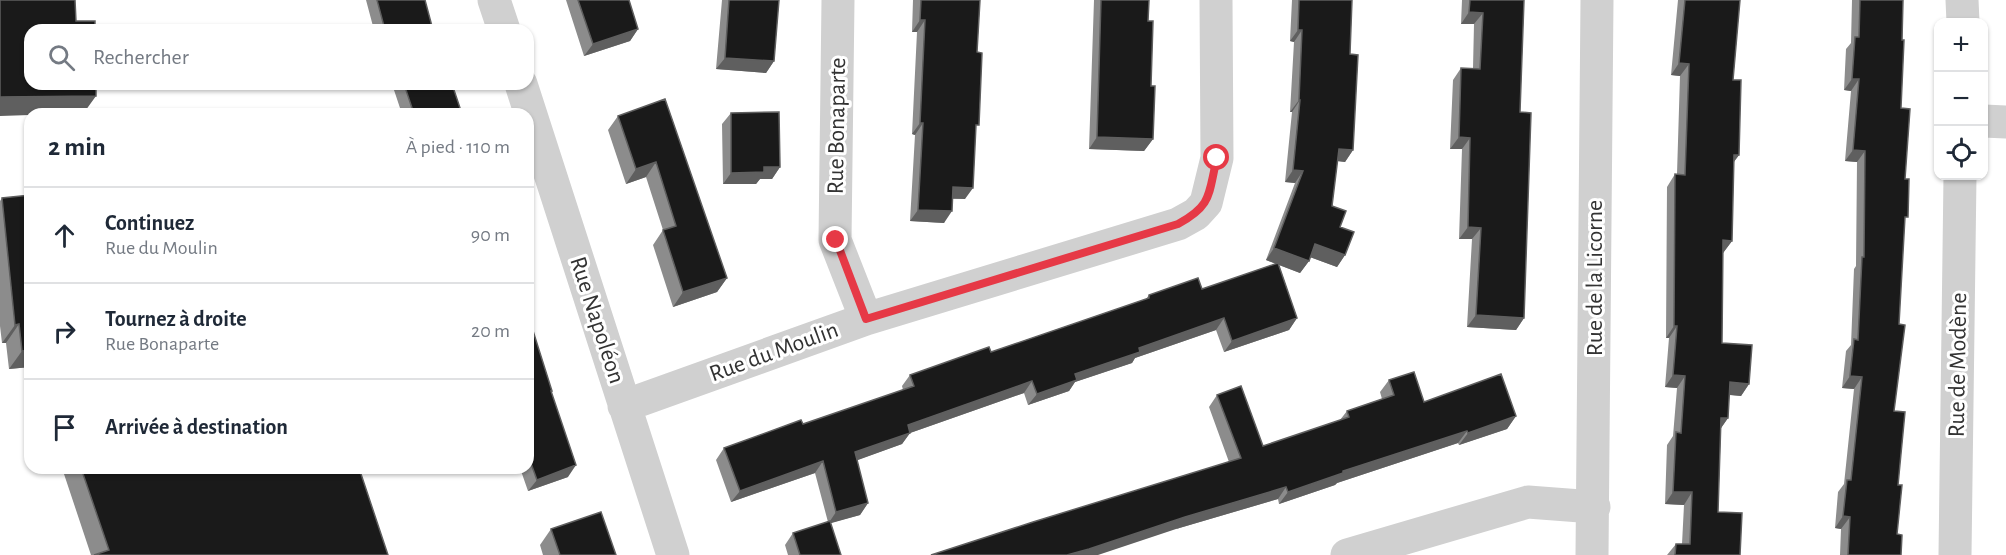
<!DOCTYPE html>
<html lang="fr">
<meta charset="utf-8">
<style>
body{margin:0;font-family:"Alegreya Sans",sans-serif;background:#f2f2f3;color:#1f2937}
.controls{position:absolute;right:18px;top:18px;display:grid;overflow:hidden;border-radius:12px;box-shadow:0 2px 4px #0004}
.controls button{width:54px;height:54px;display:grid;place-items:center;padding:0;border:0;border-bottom:2px solid #e0e1e3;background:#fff;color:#1f2937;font:30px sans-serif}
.stop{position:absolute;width:18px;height:18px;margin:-14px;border:4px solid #e63946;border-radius:50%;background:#fff}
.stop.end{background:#e63946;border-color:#fff;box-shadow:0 2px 6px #0008}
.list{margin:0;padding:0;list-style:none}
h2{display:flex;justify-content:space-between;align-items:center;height:78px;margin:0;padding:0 24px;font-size:26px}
h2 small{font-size:20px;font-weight:400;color:#747a83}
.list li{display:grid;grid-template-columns:39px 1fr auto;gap:18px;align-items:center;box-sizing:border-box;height:96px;padding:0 24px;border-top:2px solid #e0e1e3}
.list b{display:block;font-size:22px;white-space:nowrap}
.list p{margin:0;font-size:20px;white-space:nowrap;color:#747a83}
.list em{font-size:20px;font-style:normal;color:#747a83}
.icon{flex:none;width:33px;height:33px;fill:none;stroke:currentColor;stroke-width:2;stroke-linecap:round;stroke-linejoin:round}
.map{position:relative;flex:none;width:2006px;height:555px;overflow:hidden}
.search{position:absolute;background:#fff;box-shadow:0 2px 4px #0004;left:24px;top:24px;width:510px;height:66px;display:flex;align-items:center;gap:15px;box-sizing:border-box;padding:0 21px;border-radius:18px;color:#747a83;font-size:22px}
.panel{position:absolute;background:#fff;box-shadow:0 2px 4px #0004;left:24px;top:108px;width:510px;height:366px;border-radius:18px}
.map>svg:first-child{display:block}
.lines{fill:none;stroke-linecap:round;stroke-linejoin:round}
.minor{stroke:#d0d0d0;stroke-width:33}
.wall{fill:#8c8c8c}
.shaded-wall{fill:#5f5f5f}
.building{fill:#1a1a1a;stroke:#5f5f5f;stroke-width:1.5}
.route{stroke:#e63946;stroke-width:8}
.labels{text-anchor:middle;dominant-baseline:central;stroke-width:6;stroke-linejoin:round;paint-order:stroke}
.street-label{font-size:24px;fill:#333;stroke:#fff}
</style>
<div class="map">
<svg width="2006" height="555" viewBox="0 0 2006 555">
<rect width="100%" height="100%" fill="#fff"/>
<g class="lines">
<path class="minor" d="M494,0L504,30
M838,0L835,240L866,319
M1962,0L1963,22
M521,84L673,555
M1984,121L2006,122
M624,406L866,319L1178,224L1196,214L1206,203L1217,158L1216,0
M1347,555L1528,502L1594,507
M1592,555L1597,0
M1955,555L1960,176"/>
</g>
<path class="wall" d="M366,0H425L433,30H374Z
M566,0H629L638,29L630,41L584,56Z
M722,0H779L774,61L766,73L716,69Z
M913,0H980L977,52L976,129L965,199H953L944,223L910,221L915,135L912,134L917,32H912Z
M1094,0H1149L1148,21L1153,139L1144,151L1089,149Z
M1292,0H1352L1350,54L1353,150L1345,162L1337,161L1332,206L1340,227L1345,255L1337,267L1310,257L1309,261L1300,273L1279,265L1297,318L1289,330L1224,352L1216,330L1135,358L1132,363L1075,382L1069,391L1028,405L1024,393L910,433L902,444L857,460L868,503L860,515L830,523L841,555H788L785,545L793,533L828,522L815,473L731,502L716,460L724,448L803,424L903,390L902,386L910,375L991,352L1146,299L1149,295L1202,289L1276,264L1266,260L1295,183L1285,182L1292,112H1290L1294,42L1290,41Z
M1462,0H1524L1520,112L1524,318L1516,330L1467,327L1472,239H1459L1462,149H1450L1453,80L1461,68H1473L1474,24H1461Z
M1678,0H1740L1733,80L1739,155L1733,163L1732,241L1723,253L1722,343L1749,384L1741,396L1729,395L1728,418L1721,428L1718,512L1740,555H1667L1676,544H1682L1684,505L1665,504L1667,445L1673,436L1677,388L1665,387L1669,338H1666L1667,187L1675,174H1677L1680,76L1671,75Z
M1852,0H1903L1901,108L1905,179L1904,222L1894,411L1898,485L1897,534L1901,555H1840L1841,529L1835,528L1838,492L1844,484L1854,389L1842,388L1846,351L1851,345L1854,269L1856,266L1857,162L1845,161L1851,91L1844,90L1846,49L1851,43Z
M392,84H452L462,114H402Z
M665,99L727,278L717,292L673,307L653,245L663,230L646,177L626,184L608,130L618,116Z
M731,113L780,167L772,179H760L756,184H723L722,124Z
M2,198L30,367L9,369L6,343H2L0,326V201Z
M528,315L552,391L551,392L568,477L528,491L520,468H528Z
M1389,380L1424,402L1516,416L1507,429L1459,445L1458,443L1337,483L1335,485L1279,504L1278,499L1176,529L1229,462L1209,407L1217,395L1263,446L1340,420L1347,411L1382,399L1380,392Z
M62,468H359L388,555H91Z
M551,529L616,555H543L540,545Z"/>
<path class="shaded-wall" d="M1469,12L1483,13L1474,24H1461Z
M920,20H925L917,32H912Z
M638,29L630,41L584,56L593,44Z
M1298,30H1302L1294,42L1290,41Z
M725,58L774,61L766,73L716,69Z
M1679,63L1689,64L1680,76L1671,75Z
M1852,79H1859L1851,91L1844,90Z
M96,96L83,114H30V115L0,116V97Z
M1299,100H1300L1292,112H1290Z
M920,123H923L915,135L912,134Z
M1097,137L1153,139L1144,151L1089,149Z
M1459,137L1470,138L1462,149H1450Z
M1339,149L1353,150L1345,162L1330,160Z
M1853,150L1865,151L1857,162L1845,161Z
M1734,155H1739L1730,167Z
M656,162L646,177L626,184L636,169Z
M764,167H780L772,179H760L756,184H723L731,173Z
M1293,170L1303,171L1295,183L1285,182Z
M953,187L973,188L965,199L945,198Z
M918,210L952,211L944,223L910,221Z
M1468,227L1481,228L1472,239H1459Z
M1723,240L1732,241L1723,253Z
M1315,244L1345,255L1337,267L1307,256Z
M1274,248L1309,261L1300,273L1266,260Z
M727,278L717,292L673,307L683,292Z
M1476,315L1524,318L1516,330L1467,327Z
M1224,318L1216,330L1135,358L1132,363L1075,382L1069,391L1028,405L1037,394L1075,374L1139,348Z
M1297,318L1289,330L1224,352L1232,341Z
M19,324L6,343H2L15,325Z
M1674,326H1677L1669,338H1666Z
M30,350V367L9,369L22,351Z
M1673,375L1685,376L1677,388L1665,387Z
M1850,376L1862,377L1854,389L1842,388Z
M1032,381L1024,393L910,433L902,444L847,464L855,452L908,425Z
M1730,382L1749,384L1741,396L1722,394Z
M1516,416L1507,429L1459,445L1468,433Z
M1721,418H1728L1719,431Z
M1467,431L1458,443L1337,483L1335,485L1279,504L1288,492L1343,471Z
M823,461L815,473L731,502L740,491Z
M576,465L568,477L528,491L537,480Z
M1286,487L1278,499L1176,529L1098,555H1067L1185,517Z
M1673,492H1692L1684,505L1665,504Z
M868,503L860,515L828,524L836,512Z
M1843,516L1850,517L1841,529L1835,528Z"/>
<path class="building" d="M0,0H75L76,21H95V30H30V84H96V96L0,97Z
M377,0H425L433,30H385Z
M578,0H629L638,29L593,44Z
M729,0H779L774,61L725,58Z
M921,0H980L977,52L982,53L979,125H976L973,188L953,187L952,211L918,210L923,123H920L925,20H920Z
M1101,0H1149L1148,21H1153L1151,86H1155L1153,139L1097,137Z
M1299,0H1352L1350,54L1358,55L1353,150L1339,149L1332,206L1346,211L1340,227L1354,232L1345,255L1315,244L1309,261L1274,248L1303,171L1293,170L1300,100H1299L1302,30H1298Z
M1470,0H1524L1520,112L1531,113L1524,318L1476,315L1481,228L1468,227L1470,138L1459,137L1461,68L1480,69L1483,13L1469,12Z
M1685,0H1740L1733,80H1741L1739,155H1734L1732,241L1723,240L1722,343L1752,345L1749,384L1730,382L1728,418H1721L1718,512L1742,513L1740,555H1675L1676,544H1690L1692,492H1673L1676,432L1681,433L1685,376L1673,375L1677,326H1674L1675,174L1685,175L1689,64L1679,63Z
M1860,0H1903L1902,40H1904L1901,108L1910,109L1905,179H1909L1908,217H1905L1899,324L1905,325L1894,411L1905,412L1898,485H1902L1897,534L1902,535L1901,555H1848L1850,517L1843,516L1847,480H1851L1862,377L1850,376L1854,339L1858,340L1862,257H1864L1865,151L1853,150L1859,79H1852L1855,37H1859Z
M404,84H452L462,114H414Z
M665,99L727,278L683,292L663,230L676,226L656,162L636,169L618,116Z
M779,112L780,167H764V172L731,173V113Z
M30,195V350L22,351L19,324L15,325L2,198Z
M1278,263L1297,318L1232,341L1224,318L1139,348L1140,352L1075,374L1077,380L1037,394L1032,381L908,425L910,433L855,452L868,503L836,512L823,461L740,491L724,448L801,420L803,424L914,386L910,375L989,347L991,352L1149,298V295L1198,278L1202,289Z
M528,315L552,391H551L576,465L537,480L528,455Z
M1414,372L1424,402L1501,374L1516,416L1468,433L1467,431L1343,471V473L1288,492L1286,487L1185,517L1089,549L1067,555H931L1033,522L1241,458L1217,395L1241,386L1263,446L1349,417L1347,411L1394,395L1389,380Z
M81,468H359L388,555H94L109,550Z
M601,512L616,555H560L551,529Z
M830,521L841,555H800L793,533Z"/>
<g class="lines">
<path class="route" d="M836,240L866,319L1178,224C1213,205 1208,194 1217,158"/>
</g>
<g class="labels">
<g class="street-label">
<text transform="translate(837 126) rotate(-89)">Rue Bonaparte</text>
<text transform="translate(1595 278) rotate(-90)">Rue de la Licorne</text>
<text transform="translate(597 320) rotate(72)">Rue Napoléon</text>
<text transform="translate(774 352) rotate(-20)">Rue du Moulin</text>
<text transform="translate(1958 365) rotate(-89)">Rue de Modène</text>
</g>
</g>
</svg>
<div class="controls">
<button>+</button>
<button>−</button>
<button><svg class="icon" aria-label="locate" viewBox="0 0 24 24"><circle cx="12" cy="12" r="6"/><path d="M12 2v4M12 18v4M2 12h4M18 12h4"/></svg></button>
</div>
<div class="stop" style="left:1217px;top:158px"></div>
<div class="stop end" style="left:836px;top:240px"></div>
<div class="search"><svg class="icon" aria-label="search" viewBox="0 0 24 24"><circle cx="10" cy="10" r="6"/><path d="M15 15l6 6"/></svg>Rechercher</div>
<section class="panel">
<h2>2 min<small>À pied · 110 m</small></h2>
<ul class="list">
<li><svg class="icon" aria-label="ahead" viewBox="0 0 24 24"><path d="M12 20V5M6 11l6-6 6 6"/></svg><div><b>Continuez</b><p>Rue du Moulin</p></div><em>90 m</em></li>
<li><svg class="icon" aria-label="right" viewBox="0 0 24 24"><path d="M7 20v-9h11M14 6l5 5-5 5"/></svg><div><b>Tournez à droite</b><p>Rue Bonaparte</p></div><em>20 m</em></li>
<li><svg class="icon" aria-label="arrive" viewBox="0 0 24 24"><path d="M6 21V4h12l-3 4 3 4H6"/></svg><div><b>Arrivée à destination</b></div></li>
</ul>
</section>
</div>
